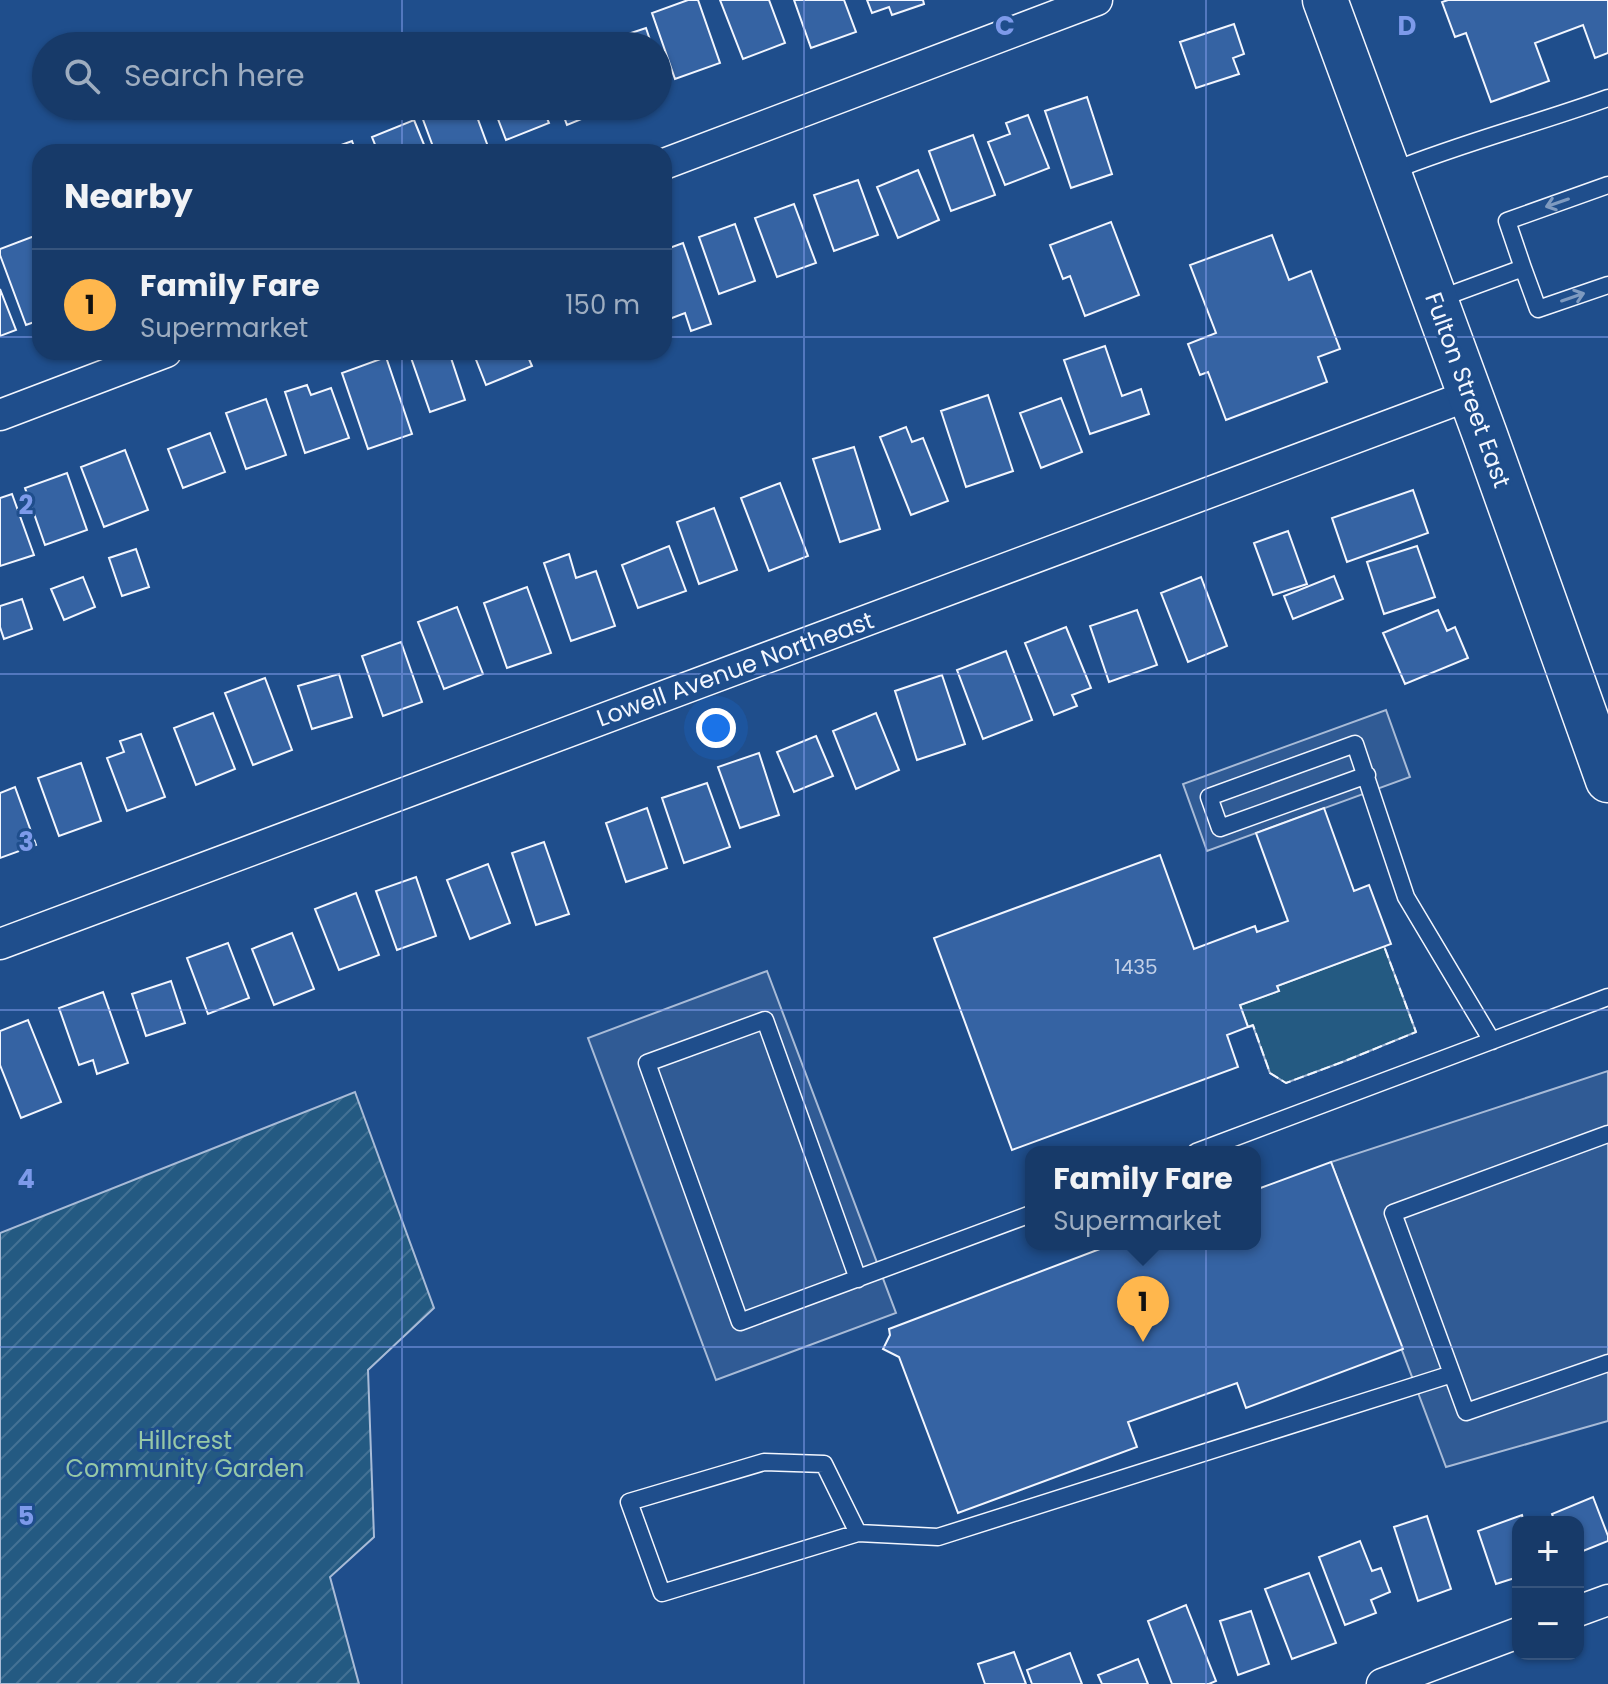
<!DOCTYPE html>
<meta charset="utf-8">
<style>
body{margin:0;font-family:Poppins,sans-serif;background:#244571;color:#f1f3f6}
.controls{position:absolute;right:24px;bottom:24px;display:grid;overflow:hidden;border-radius:16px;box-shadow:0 2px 6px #0004}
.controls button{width:72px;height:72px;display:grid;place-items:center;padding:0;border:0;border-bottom:2px solid #36547d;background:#173a69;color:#f1f3f6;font:40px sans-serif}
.you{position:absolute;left:716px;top:728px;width:28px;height:28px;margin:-20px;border:6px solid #fff;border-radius:50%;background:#1a73e8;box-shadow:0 0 0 12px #1a73e833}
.badge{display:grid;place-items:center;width:52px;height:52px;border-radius:50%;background:#ffb74d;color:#111;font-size:26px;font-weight:700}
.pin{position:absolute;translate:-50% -66px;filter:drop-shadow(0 2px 4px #0008)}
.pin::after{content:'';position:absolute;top:42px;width:28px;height:24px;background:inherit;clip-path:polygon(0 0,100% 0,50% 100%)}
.popup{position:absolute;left:1025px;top:1146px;width:236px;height:104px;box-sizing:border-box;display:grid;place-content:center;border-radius:16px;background:#173a69;filter:drop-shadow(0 2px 6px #0005);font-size:26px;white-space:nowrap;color:#9eadc0}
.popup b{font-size:30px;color:#f1f3f6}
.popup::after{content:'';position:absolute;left:50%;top:100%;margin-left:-16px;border:16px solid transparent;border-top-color:#173a69}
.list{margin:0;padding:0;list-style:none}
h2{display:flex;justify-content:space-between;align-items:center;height:104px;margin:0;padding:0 32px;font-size:34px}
h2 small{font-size:26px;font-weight:400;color:#9eadc0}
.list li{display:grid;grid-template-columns:52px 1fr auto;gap:24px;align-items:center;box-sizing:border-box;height:112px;padding:0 32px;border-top:2px solid #36547d}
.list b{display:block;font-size:30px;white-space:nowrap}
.list p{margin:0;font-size:26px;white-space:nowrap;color:#9eadc0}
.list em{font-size:26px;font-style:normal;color:#9eadc0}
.icon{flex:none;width:44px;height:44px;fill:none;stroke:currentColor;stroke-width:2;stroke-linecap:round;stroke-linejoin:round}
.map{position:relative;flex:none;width:1608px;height:1684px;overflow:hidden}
.search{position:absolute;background:#173a69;box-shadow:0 2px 6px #0004;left:32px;top:32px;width:640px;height:88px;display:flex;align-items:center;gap:20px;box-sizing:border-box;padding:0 28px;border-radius:44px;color:#9eadc0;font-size:30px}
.panel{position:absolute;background:#173a69;box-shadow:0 2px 6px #0004;left:32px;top:144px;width:640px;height:216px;border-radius:24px}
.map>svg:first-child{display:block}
.park{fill:#245a82;stroke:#a8bbd7;stroke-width:2}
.garden{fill:url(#garden-furrows);stroke:#a8bbd7;stroke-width:2}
.parking{fill:#305b95;stroke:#a8bbd7;stroke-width:2}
.building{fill:#3563a3;stroke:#f2f6ff;stroke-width:2}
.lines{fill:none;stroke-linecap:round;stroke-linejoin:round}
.service-casing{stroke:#f2f6ff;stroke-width:19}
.minor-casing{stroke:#f2f6ff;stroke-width:33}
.primary-casing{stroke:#f2f6ff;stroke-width:47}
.service{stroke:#1f4e8c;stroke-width:16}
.minor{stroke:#1f4e8c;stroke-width:30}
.primary{stroke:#1f4e8c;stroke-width:44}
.fence{stroke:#f2f6ff;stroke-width:2;stroke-dasharray:10 4;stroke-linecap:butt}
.oneway{stroke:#7e9ac0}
.grid{fill:none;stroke:#7d9aea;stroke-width:2;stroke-opacity:0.55}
.labels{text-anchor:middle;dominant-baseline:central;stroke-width:6;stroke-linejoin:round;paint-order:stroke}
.number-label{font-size:20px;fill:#c3d1e8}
.street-label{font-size:24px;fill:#f2f6ff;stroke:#1f4e8c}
.park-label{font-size:24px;fill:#97c8a6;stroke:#1f4e8c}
.grid-label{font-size:26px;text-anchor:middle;font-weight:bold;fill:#7d9aea;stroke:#1f4e8c;stroke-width:6;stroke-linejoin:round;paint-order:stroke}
</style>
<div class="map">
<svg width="1608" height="1684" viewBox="0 0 1608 1684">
<defs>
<pattern id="garden-furrows" width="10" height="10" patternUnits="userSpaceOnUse" patternTransform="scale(2)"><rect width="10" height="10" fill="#245a82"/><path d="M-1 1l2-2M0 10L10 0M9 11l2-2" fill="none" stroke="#447295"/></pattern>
</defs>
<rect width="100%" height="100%" fill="#1f4e8c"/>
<path class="park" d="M1384,946L1416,1032L1345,1061L1286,1083L1270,1073L1253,1026L1248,1027L1240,1005L1279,991L1277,986Z"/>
<path class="garden" d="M355,1092L434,1308L368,1370L374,1537L330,1577L359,1684H0V1233Z"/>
<path class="parking" d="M1386,710L1410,777L1207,851L1183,784Z
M767,971L896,1313L716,1380L588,1038Z
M1608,1071V1421L1446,1467L1331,1162Z"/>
<path class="building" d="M688,0H698L720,63L675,79L652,13Z
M720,0H769L785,43L743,59Z
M794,0H844L856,32L811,48Z
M867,0H923L924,4L892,15L889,7L872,13Z
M1448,0H1608V53L1595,58L1583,25L1535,43L1549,81L1491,102L1466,33L1455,37L1442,2Z
M1234,24L1244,54L1233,58L1239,74L1196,88L1180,42Z
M646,28L652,46H602L601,43Z
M1087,97L1112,174L1071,188L1045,111Z
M418,106H473L490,152H435Z
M493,106H542L549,123L506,140Z
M560,106H610L611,107L567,125Z
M1028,115L1049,168L1005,185L988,142L1010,134L1006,123Z
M414,120L427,152H378L372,137Z
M973,135L995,195L951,211L929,151Z
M352,141L356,152H322Z
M918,170L939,220L898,238L877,187Z
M858,180L878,235L834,251L814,195Z
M794,204L816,263L777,277L755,218Z
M1111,222L1139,295L1085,316L1070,276L1063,279L1050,245Z
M735,224L755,281L719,294L699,237Z
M37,235L40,242V320L26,325L0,255V249Z
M1272,235L1289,280L1311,271L1340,349L1318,357L1327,382L1226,420L1208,372L1200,375L1188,344L1216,333L1190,265Z
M683,243L711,324L691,331L685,313L664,321V250Z
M0,289L16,330L0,336Z
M1105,346L1122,396L1141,389L1149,414L1090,434L1064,360Z
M409,352H449L465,400L430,412Z
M473,352H526L532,366L486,385Z
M386,357L412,434L368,449L342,373Z
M307,385L311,395L331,388L349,438L305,453L285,392Z
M988,395L1013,471L966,487L941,411Z
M1061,398L1082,452L1041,468L1020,413Z
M266,399L286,455L246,469L226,413Z
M906,427L912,442L923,438L948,501L911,515L880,437Z
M210,433L225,472L183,488L168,449Z
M854,447L880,529L840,542L813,459Z
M125,450L148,510L104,527L81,467Z
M67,473L87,530L45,545L25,488Z
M780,483L808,556L769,571L741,498Z
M1413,490L1428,533L1347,562L1332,518Z
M12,494L34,555L0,566V498Z
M714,508L737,570L699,584L677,522Z
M1288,531L1307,584L1273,595L1254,543Z
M669,546L686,591L638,608L622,565Z
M1417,546L1435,597L1384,614L1367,562Z
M136,549L149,587L122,596L109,558Z
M569,554L576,578L596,571L615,626L571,641L544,563Z
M1334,576L1343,599L1293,619L1284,596Z
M83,577L95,607L64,620L51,589Z
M1201,577L1227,646L1188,662L1161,593Z
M527,587L551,653L507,668L484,603Z
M22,599L32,629L4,639L0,627V606Z
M457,607L483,674L444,689L418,622Z
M1137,610L1157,665L1109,682L1090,626Z
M1438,610L1447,631L1455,627L1468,658L1405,684L1383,633Z
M1066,627L1091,688L1072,695L1077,706L1054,715L1025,643Z
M401,642L422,702L383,716L362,656Z
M1006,651L1032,720L983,739L957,670Z
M339,674L352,717L312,729L298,686Z
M942,675L965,744L917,760L895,691Z
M265,678L292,750L253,765L225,693Z
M213,713L235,769L196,785L174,728Z
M876,713L899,770L856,789L833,731Z
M141,734L165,797L127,811L107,758L124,752L120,741Z
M816,736L833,776L794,792L777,752Z
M759,753L779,815L740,828L718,767Z
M81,763L101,821L59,836L38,778Z
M707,783L730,847L684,863L662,798Z
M15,787L36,845L0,858V793Z
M647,808L667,868L626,882L606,823Z
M1324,808L1354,891L1369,885L1391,944L1277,986L1279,991L1240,1005L1248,1027L1227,1035L1238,1067L1012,1150L934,938L1160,855L1194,949L1255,926L1257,932L1288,921L1256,833Z
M544,842L569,914L536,925L512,853Z
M488,864L510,923L470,939L447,880Z
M416,877L436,936L397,950L376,891Z
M356,893L379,955L339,970L315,909Z
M292,933L314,989L274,1005L252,949Z
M228,943L249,998L208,1014L187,958Z
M171,981L185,1023L146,1036L132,994Z
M103,992L128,1063L97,1074L93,1060L79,1065L59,1008Z
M28,1020L61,1102L21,1118L0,1065V1031Z
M1331,1162L1403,1349L1246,1408L1237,1383L1128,1422L1137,1447L958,1513L899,1357L883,1349L890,1335L889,1329L1113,1244H1255V1190Z
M1593,1497L1608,1536V1541L1578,1553V1522H1555L1552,1514Z
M1522,1515L1524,1522H1518V1577L1496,1584L1478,1531Z
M1427,1516L1451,1589L1418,1601L1394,1527Z
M1360,1541L1372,1571L1381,1568L1390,1592L1371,1600L1376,1613L1345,1625L1319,1557Z
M1309,1573L1336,1643L1292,1659L1265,1589Z
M1186,1605L1216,1681L1209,1684H1172L1148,1621Z
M1251,1611L1269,1664L1238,1675L1220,1621Z
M1014,1652L1026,1684H985L978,1664Z
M1070,1653L1082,1684H1032L1027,1670Z
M1138,1659L1148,1684H1102L1098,1675Z"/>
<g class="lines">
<g class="service-casing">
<path id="service" d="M1390,172C1461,143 1536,124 1608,98
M1523,268L1507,221L1608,185
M1436,300L1523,268L1538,309L1608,285
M1367,775L1220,828L1209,797L1355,744L1406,897L1492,1041
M1608,1134L1393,1213L1466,1412L1608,1363
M1196,1152L1608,997
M858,1279L765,1020L647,1063L740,1322L1031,1214
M858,1533L824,1464L764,1462L629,1502L662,1593L858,1533L938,1537L1452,1374"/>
</g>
<g class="minor-casing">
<path id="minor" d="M664,164L1097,0
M0,415L166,352
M0,944L1470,395
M1578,1611L1608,1600
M1382,1684L1518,1633"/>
</g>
<g class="primary-casing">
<path id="primary" d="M1325,0L1485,435L1608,780"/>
</g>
<use href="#service" class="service"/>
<use href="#minor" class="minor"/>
<use href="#primary" class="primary"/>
<path class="fence" d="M1248,1027L1253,1025L1270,1073L1286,1083L1345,1061L1416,1032L1384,946"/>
</g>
<defs><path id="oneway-shaft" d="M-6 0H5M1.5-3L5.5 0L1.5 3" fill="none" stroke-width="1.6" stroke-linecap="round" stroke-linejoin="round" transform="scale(2)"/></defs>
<g class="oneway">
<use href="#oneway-shaft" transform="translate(1557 203) rotate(161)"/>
<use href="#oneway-shaft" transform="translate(1573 297) rotate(-19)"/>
</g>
<path class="grid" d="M402,0V46M804,0V1684M1206,0V1684M402,106V152M0,337H40M664,337H1608M402,352V1684M0,674H1608M0,1010H1608M0,1347H1608"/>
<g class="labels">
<g class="number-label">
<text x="1136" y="967">1435</text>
</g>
<g class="street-label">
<text transform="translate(1468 390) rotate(70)">Fulton Street East</text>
<text transform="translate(735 669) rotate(-20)">Lowell Avenue Northeast</text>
</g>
<g class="park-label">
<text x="185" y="1440">Hillcrest<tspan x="185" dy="28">Community Garden</tspan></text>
</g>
</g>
<g class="grid-label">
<text x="1005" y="35">C</text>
<text x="1407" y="35">D</text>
<text x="26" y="514">2</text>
<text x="26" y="851">3</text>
<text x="26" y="1188">4</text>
<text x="26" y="1525">5</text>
</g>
</svg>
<div class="controls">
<button>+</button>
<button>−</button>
</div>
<div class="you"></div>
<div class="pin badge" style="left:1143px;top:1342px">1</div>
<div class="popup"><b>Family Fare</b>Supermarket</div>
<div class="search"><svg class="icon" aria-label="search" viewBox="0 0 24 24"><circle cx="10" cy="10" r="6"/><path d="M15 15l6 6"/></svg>Search here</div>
<section class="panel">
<h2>Nearby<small></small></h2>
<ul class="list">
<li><span class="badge">1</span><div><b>Family Fare</b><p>Supermarket</p></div><em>150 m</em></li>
</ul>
</section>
</div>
